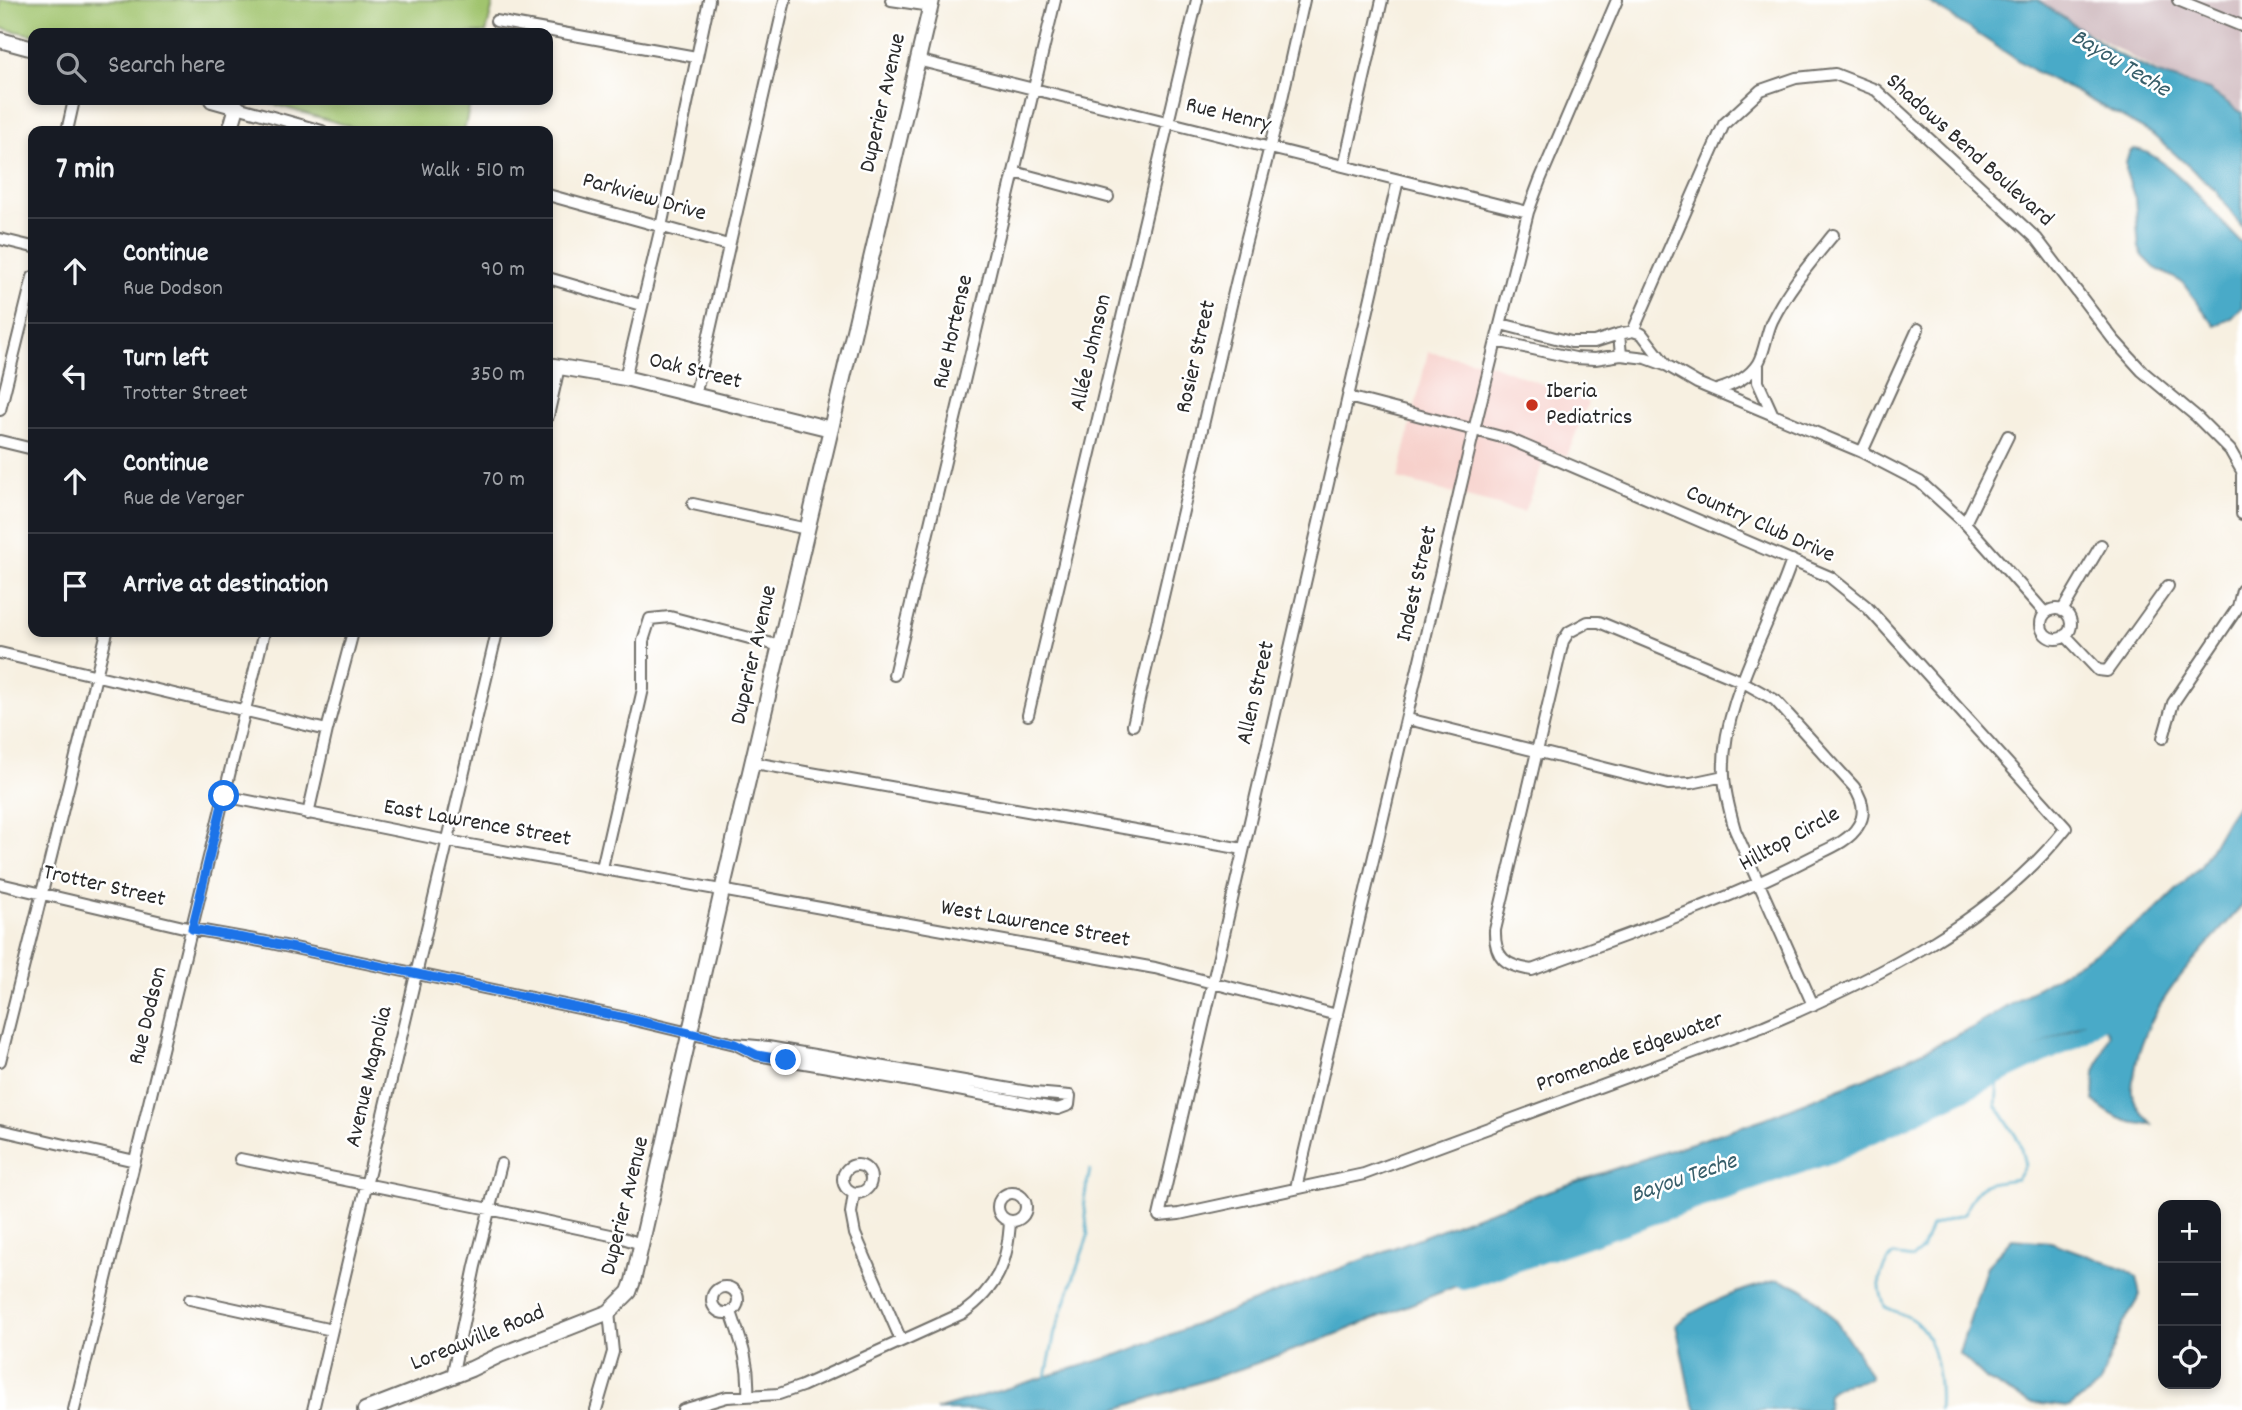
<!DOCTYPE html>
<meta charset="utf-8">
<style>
body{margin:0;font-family:Dekko,sans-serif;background:#242831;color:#f1f3f6}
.controls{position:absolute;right:21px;bottom:21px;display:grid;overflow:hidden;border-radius:14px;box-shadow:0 4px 10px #0003}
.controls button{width:63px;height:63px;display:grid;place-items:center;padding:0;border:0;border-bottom:2px solid #363941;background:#171b24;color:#f1f3f6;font:35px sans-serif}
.stop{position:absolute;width:21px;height:21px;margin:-16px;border:5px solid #1a73e8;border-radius:50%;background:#fff}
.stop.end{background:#1a73e8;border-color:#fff;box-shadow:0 2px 7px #0008}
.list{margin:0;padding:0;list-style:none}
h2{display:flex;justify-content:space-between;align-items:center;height:91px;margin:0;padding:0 28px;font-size:30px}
h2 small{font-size:23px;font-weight:400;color:#9ea1a6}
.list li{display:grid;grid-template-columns:46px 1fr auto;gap:21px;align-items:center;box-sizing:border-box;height:105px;padding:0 28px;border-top:2px solid #363941}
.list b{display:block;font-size:26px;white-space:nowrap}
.list p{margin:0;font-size:23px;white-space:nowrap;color:#9ea1a6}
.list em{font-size:23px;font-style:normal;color:#9ea1a6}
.icon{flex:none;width:38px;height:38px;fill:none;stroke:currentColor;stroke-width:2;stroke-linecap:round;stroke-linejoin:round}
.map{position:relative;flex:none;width:2242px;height:1410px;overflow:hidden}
.search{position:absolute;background:#171b24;box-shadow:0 4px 10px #0003;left:28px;top:28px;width:525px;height:77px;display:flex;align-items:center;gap:18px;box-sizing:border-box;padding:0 24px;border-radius:14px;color:#9ea1a6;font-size:26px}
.panel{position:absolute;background:#171b24;box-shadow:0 4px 10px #0003;left:28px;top:126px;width:525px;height:511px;border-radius:14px}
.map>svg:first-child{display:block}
.built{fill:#f7d0cb}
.industrial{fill:#d2bec2}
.green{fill:#a1c46e;stroke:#66784c;stroke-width:2}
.water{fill:#49aac8;stroke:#3a6a7a;stroke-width:2}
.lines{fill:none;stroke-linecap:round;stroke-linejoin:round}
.stream{stroke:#49aac8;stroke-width:2.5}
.river{stroke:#49aac8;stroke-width:18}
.minor-casing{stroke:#72706b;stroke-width:14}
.major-casing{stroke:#72706b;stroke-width:18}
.minor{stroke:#fff;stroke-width:10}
.major{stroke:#fff;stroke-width:14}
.route{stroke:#1a73e8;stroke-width:9}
.poi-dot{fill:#c8321e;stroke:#fff;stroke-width:2.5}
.labels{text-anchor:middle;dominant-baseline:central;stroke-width:5;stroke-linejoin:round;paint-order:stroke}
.street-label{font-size:23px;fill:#2b2b2b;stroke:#fff}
.poi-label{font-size:23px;fill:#2b2b2b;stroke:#fff;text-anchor:start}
.water-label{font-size:24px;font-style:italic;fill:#375e6a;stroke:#fff}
</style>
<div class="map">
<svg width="2242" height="1410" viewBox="0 0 2242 1410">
<rect width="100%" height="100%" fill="#fff"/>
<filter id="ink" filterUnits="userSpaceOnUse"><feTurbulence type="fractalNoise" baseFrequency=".0143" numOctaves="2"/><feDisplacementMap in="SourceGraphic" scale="14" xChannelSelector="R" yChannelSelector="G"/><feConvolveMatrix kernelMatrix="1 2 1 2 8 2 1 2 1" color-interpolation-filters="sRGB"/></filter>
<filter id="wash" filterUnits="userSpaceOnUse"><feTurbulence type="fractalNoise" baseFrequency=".00686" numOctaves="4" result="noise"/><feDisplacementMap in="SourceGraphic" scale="28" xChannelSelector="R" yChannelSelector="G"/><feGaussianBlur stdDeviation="1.57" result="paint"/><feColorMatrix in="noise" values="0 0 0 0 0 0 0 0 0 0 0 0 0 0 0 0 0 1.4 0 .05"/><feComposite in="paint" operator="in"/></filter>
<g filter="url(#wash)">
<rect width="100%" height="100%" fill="#f7f0e1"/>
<path class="built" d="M1428,352L1491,364L1588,402L1567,456L1548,450L1524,512L1398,479Z"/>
<path class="industrial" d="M2039,0H2242V120L2063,18Z"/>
<path class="green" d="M0,0H494L486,33H33V35L0,28Z
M259,100H471L464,131H366Z"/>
<path class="water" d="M1926,0H2038L2117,54L2158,74L2209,90L2242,113V227L2216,191L2154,135L2076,92L2034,71Z
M2133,149C2163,148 2220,222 2242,243V307L2232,318L2215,326L2182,282L2155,268L2143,256L2139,248L2135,199L2126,172V163L2129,153Z
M2242,798V906C2200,954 2145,1004 2135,1071C2134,1077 2131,1086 2132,1092C2134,1104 2144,1115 2152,1124C2129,1125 2110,1116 2094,1101L2095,1072L2109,1034L2100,1021L2085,1022L1999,1068L1836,1147L1745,1180L1676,1200L1616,1222L1324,1339L1243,1368L1114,1410H936L1120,1354L1486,1212L1766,1118L1868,1077L1970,1029L2098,951L2152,914L2201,866L2227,820Z
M2012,1239L2051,1242L2127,1270L2136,1277L2140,1295L2123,1324L2099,1386L2069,1407L2030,1403L1987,1380L1959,1353L1987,1266Z
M1778,1280C1785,1282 1793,1284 1799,1287C1826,1301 1858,1351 1871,1377C1853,1387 1847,1377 1828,1394L1827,1410H1696L1690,1394L1676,1324C1708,1301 1740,1290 1778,1280Z"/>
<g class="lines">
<path class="stream" d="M1046,1377L1055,1332L1088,1236L1084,1200L1090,1170
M1939,1410C1941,1386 1937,1344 1919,1325C1910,1316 1897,1312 1885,1307C1877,1285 1877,1273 1893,1255L1912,1258L1922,1250L1931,1226L1964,1214C1979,1180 1982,1184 2017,1179L2025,1165L2019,1141L1996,1105L1999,1068"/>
<path class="river" d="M1463,1281L1828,1155L2081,1036L2118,1006"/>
</g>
</g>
<g filter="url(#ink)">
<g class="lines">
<g class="minor-casing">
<path id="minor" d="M891,0L931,6
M2178,0L2242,26
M496,21L696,57
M917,60L1528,212
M237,107L322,131
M67,131L74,100
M1344,166L1382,0
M1014,172L1108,197
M548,195L728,245
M0,239L33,247
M548,278L641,305
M1501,324L1571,342H1594L1619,334
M1633,331L1724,124L1761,90L1796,78L1835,74L1876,90L2037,239L2113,339L2142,371L2197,417L2230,450L2242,471
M1496,341L1575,358L1595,359L1621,355L1646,358L1665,365
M1621,355L1619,334L1633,331L1642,334L1666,365L1697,383L1862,452L1920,482L1965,523L2045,613
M1758,363V382L1772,413
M625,378L661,227L709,0
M1717,390C1733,385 1749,378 1758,363C1765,351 1766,334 1772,321C1787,290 1811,262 1833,235
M695,396L785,0
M1348,397L1509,439L1830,577L1867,607L2066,828C1990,924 1874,979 1764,1026L1364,1174L1179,1214L1159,1216L1398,180
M0,410L33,277
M548,416L559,367
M0,441L33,449
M1862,452L1918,329
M2242,475V514
M693,504L807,529
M1965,523L2008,436
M1792,560C1770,628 1720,703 1724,776C1725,795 1730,812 1735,830L1813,1005
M2041 624a15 15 0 1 1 30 0a15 15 0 1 1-30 0Z
M2062,611L2101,545
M1588,622H1599L1743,682L1775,700L1854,787C1862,799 1867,813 1858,826C1849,842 1825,850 1810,858C1721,904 1625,935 1532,970C1506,966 1494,958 1495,930L1563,641L1569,632Z
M2065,635L2098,670L2107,671L2168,586
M0,653L327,730
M894,675L1055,0
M1028,715L1197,0
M1408,719L1668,784L1691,783L1724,776
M1133,725L1245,245L1281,103L1304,0
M2163,738L2173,703L2238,607L2242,590
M754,763L1243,849
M224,796L448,841L1155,968L1337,1015
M308,814L327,730L353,632
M602,868L643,689V641L650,619L670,617L780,646
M0,884L192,929L266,942L626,1018L735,1044L768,1047L1034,1093L1070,1096L1069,1105L1058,1109L900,1079L757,1055L735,1044
M0,1061L107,632
M0,1130L135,1161
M240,1159L489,1209L620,1237L641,1244
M843 1179a14 14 0 1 1 28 0a14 14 0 1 1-28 0Z
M1296,1188L1474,430L1528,212L1540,180L1617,0
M854,1193L851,1213L855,1234L901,1340
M998 1207a14 14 0 1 1 28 0a14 14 0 1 1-28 0Z
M712 1300a13 13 0 1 1 26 0a13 13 0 1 1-26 0Z
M190,1299L332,1330
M731,1312C741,1341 750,1363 748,1395
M452,1377L475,1266L501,1164
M74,1410L264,632
M313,1410L497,632
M596,1410L613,1352L609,1312
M683,1410L727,1397L779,1394L802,1386L963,1313C997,1288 1008,1263 1010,1221"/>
</g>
<g class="major-casing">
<path id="major" d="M0,40L33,49
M212,100L237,107L230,131
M548,365L625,378L831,429
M365,1410L471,1369L500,1355L609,1312L629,1292L633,1281L722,891L932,0"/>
</g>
<use href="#minor" class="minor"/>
<use href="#major" class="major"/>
</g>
</g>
<g class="lines" filter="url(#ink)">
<path class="route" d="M224,796L192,929L266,942L626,1018L735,1044L757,1055L786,1060"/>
</g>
<circle class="poi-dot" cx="1532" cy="405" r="7"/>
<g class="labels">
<g class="street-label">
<text transform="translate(884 103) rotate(-77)">Duperier Avenue</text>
<text transform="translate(1228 116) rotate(14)">Rue Henry</text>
<text transform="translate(1969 151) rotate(42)">Shadows Bend Boulevard</text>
<text transform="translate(644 198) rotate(16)">Parkview Drive</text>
<text transform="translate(954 332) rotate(-77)">Rue Hortense</text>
<text transform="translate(1092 353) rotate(-77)">Allée Johnson</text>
<text transform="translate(1197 357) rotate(-77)">Rosier Street</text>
<text transform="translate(695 372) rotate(14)">Oak Street</text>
<text transform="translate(1760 525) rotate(24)">Country Club Drive</text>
<text transform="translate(1418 584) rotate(-77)">Indest Street</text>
<text transform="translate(755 655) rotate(-77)">Duperier Avenue</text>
<text transform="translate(1257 693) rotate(-77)">Allen Street</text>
<text transform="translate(477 824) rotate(10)">East Lawrence Street</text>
<text transform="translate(1790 840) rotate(-29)">Hilltop Circle</text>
<text transform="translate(104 887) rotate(13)">Trotter Street</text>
<text transform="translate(1035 925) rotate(10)">West Lawrence Street</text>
<text transform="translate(149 1016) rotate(-76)">Rue Dodson</text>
<text transform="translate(1630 1053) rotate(-20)">Promenade Edgewater</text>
<text transform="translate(370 1077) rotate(-77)">Avenue Magnolia</text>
<text transform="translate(626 1206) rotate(-76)">Duperier Avenue</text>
<text transform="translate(478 1339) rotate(-22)">Loreauville Road</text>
</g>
<g class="poi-label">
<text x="1546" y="392">Iberia<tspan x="1546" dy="26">Pediatrics</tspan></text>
</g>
<g class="water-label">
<text transform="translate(2120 64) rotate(31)">Bayou Teche</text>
<text transform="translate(1684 1179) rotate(-19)">Bayou Teche</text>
</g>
</g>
</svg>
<div class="controls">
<button>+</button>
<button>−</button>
<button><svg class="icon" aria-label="locate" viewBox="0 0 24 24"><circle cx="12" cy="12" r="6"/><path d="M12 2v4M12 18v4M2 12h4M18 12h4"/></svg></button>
</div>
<div class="stop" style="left:224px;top:796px"></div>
<div class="stop end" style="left:786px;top:1060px"></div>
<div class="search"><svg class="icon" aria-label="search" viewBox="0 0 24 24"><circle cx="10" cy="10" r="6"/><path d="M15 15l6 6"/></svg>Search here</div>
<section class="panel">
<h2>7 min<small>Walk · 510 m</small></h2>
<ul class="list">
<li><svg class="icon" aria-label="ahead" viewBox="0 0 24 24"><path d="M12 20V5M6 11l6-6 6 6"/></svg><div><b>Continue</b><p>Rue Dodson</p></div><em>90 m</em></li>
<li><svg class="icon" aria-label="left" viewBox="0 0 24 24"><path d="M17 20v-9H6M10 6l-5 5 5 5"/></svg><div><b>Turn left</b><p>Trotter Street</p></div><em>350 m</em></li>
<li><svg class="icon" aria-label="ahead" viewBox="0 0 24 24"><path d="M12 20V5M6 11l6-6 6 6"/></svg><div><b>Continue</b><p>Rue de Verger</p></div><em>70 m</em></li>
<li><svg class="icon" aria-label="arrive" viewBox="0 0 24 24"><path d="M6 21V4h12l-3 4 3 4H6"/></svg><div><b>Arrive at destination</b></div></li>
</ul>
</section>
</div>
